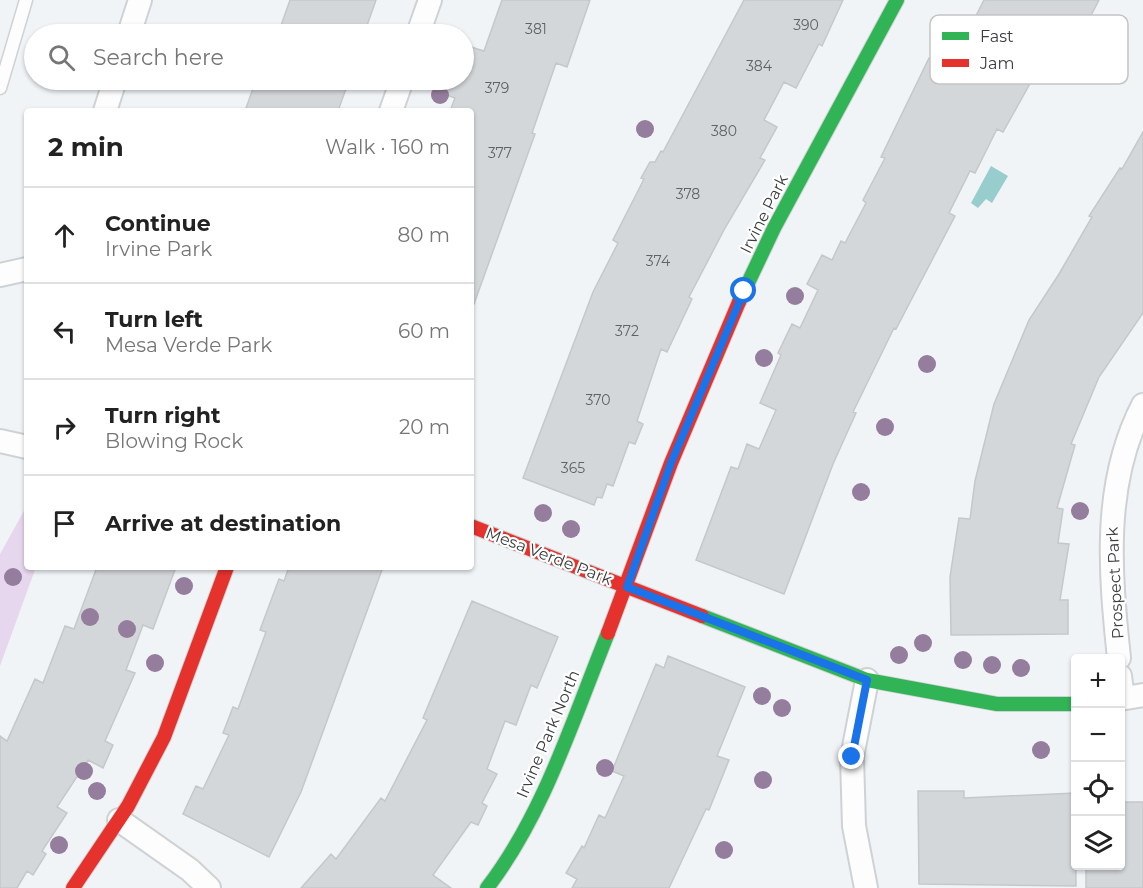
<!DOCTYPE html>
<meta charset="utf-8">
<style>
body{margin:0;font-family:Montserrat,sans-serif;background:#f6f6f6;color:#222}
.controls{position:absolute;right:18px;bottom:18px;display:grid;overflow:hidden;border-radius:6px;box-shadow:0 2px 4px #0004}
.controls button{width:54px;height:54px;display:grid;place-items:center;padding:0;border:0;border-bottom:2px solid #e0e0e0;background:#fff;color:#222;font:30px sans-serif}
.stop{position:absolute;width:18px;height:18px;margin:-14px;border:4px solid #1a73e8;border-radius:50%;background:#fff}
.stop.end{background:#1a73e8;border-color:#fff;box-shadow:0 2px 6px #0008}
.list{margin:0;padding:0;list-style:none}
h2{display:flex;justify-content:space-between;align-items:center;height:78px;margin:0;padding:0 24px;font-size:26px}
h2 small{font-size:20px;font-weight:400;color:#767676}
.list li{display:grid;grid-template-columns:39px 1fr auto;gap:18px;align-items:center;box-sizing:border-box;height:96px;padding:0 24px;border-top:2px solid #e0e0e0}
.list b{display:block;font-size:22px;white-space:nowrap}
.list p{margin:0;font-size:20px;white-space:nowrap;color:#767676}
.list em{font-size:20px;font-style:normal;color:#767676}
.icon{flex:none;width:33px;height:33px;fill:none;stroke:currentColor;stroke-width:2;stroke-linecap:round;stroke-linejoin:round}
.map{position:relative;flex:none;width:1143px;height:888px;overflow:hidden}
.search{position:absolute;background:#fff;box-shadow:0 2px 4px #0004;left:24px;top:24px;width:450px;height:66px;display:flex;align-items:center;gap:15px;box-sizing:border-box;padding:0 21px;border-radius:33px;color:#767676;font-size:22px}
.panel{position:absolute;background:#fff;box-shadow:0 2px 4px #0004;left:24px;top:108px;width:450px;height:462px;border-radius:6px}
.map>svg:first-child{display:block}
.green{fill:#e7d7ee}
.water{fill:#97cdcc}
.building{fill:#d4d7d9;stroke:#c5c8ca;stroke-width:1.5}
.lines{fill:none;stroke-linecap:round;stroke-linejoin:round}
.lane-casing{stroke:#cfd2d4;stroke-width:15}
.street-casing{stroke:#cfd2d4;stroke-width:26}
.fast-casing{stroke:#cfd2d4;stroke-width:16}
.jam-casing{stroke:#cfd2d4;stroke-width:16}
.lane{stroke:#fdfdfe;stroke-width:12}
.street{stroke:#fdfdfe;stroke-width:22}
.fast{stroke:#30b455;stroke-width:14}
.jam{stroke:#e5322d;stroke-width:14}
.tree{fill:#957d9d}
.route{stroke:#1a73e8;stroke-width:8}
.labels{text-anchor:middle;dominant-baseline:central;stroke-width:4.5;stroke-linejoin:round;paint-order:stroke}
.number-label{font-size:14px;fill:#606365}
.street-label{font-size:16px;fill:#3a3c3e;stroke:#fff}
.key{fill:#fff;stroke:#c4c4c5;stroke-width:1.5}
.key-label{font-size:16px;fill:#3a3c3e}
</style>
<div class="map">
<svg width="1143" height="888" viewBox="0 0 1143 888">
<rect width="100%" height="100%" fill="#f1f4f7"/>
<path class="green" d="M25,509L27,512V567H36L0,666V554Z"/>
<path class="water" d="M991,166L1008,176L992,203L986,199L978,208L971,203Z"/>
<path class="building" d="M290,0H376L364,34H278Z
M502,0H590L567,67L556,63L532,133L535,134L474,304H471V111H450L455,98L415,84V80H464V69L471,47L484,51Z
M744,0H843L822,46L819,44L796,88L784,82L764,120L777,127L760,158L765,160L725,228L689,297L692,299L667,352L661,349L637,421L643,424L635,444L629,442L613,486L607,484L602,498L597,497L594,505L523,478L593,292L618,243L613,240L644,179L641,178L650,162H655L661,151L663,152Z
M984,0H1099L1086,25L1081,23L1066,53L1062,52L1048,79L1036,73L1003,132L997,129L975,173L970,171L949,213L955,216L896,329L894,328L853,412L856,413L833,464L784,594L696,560L731,467L738,469L747,444L759,449L776,410L760,403L781,355L778,353L792,324L800,328L818,290L807,284L822,255L832,260L841,241L845,243L866,203L863,200L885,158L881,157L929,58L941,65L952,43L960,47Z
M256,80H349L338,111H245Z
M1143,132V313L1099,377L1071,444L1075,445L1057,508L1063,509L1058,543L1069,544L1060,600H1068V634L951,635L950,577L959,518L970,519L975,481L994,404L1029,320L1059,274L1092,217L1089,216L1120,168L1122,169Z
M97,567H176L153,629L143,625L126,670L135,673L105,741L113,745L103,768L88,760L57,807L67,813L42,851L46,854L33,875L27,871L17,888H0V736L7,741L35,679L43,683L65,626L74,629Z
M289,567H383L301,792L269,857L183,814L196,786L203,789L229,735L223,733L233,707L238,709L266,632L260,630L279,579L284,581Z
M472,601L558,637L537,688L531,685L516,725L505,721L487,769L497,774L482,803L487,806L478,825L471,822L433,875L451,888H301L331,854L336,859L381,798L385,801L427,720L423,718Z
M668,656L745,687L717,756L729,760L709,810L706,809L669,888H572L577,879L566,873L582,846L584,848L599,815L605,818L624,776L612,771L656,664L664,668Z
M918,791H964V798L1075,793L1076,886L919,884Z
M1120,802H1143V888H1086V866H1120Z"/>
<g class="lines">
<g class="lane-casing">
<path id="lane" d="M0,88L26,0"/>
</g>
<g class="street-casing">
<path id="street" d="M129,34L140,0
M418,34L430,0
M105,111L115,80
M391,111L402,80
M0,275L27,269
M0,441L27,447
M1119,658C1110,573 1102,484 1143,405
M1120,676L1123,698
M1120,699L1143,695
M119,820L190,870L209,888
M866,888L854,826L852,757L867,680"/>
</g>
<g class="fast-casing">
<path id="fast" d="M739,302L774,228L897,0
M702,616L867,680L997,704H1076
M487,888C544,814 573,719 608,633"/>
</g>
<g class="jam-casing">
<path id="jam" d="M471,526L702,616
M608,633L671,463L739,302
M73,888L128,806L164,737L227,567"/>
</g>
<use href="#lane" class="lane"/>
<use href="#street" class="street"/>
<use href="#fast" class="fast"/>
<use href="#jam" class="jam"/>
</g>
<g class="tree">
<circle cx="440" cy="95" r="9"/>
<circle cx="645" cy="129" r="9"/>
<circle cx="795" cy="296" r="9"/>
<circle cx="764" cy="358" r="9"/>
<circle cx="927" cy="364" r="9"/>
<circle cx="885" cy="427" r="9"/>
<circle cx="861" cy="492" r="9"/>
<circle cx="1080" cy="511" r="9"/>
<circle cx="543" cy="513" r="9"/>
<circle cx="571" cy="529" r="9"/>
<circle cx="13" cy="577" r="9"/>
<circle cx="184" cy="586" r="9"/>
<circle cx="90" cy="617" r="9"/>
<circle cx="127" cy="629" r="9"/>
<circle cx="923" cy="643" r="9"/>
<circle cx="899" cy="655" r="9"/>
<circle cx="963" cy="660" r="9"/>
<circle cx="155" cy="663" r="9"/>
<circle cx="992" cy="665" r="9"/>
<circle cx="1021" cy="668" r="9"/>
<circle cx="762" cy="696" r="9"/>
<circle cx="782" cy="708" r="9"/>
<circle cx="1041" cy="750" r="9"/>
<circle cx="605" cy="768" r="9"/>
<circle cx="84" cy="771" r="9"/>
<circle cx="763" cy="780" r="9"/>
<circle cx="97" cy="791" r="9"/>
<circle cx="59" cy="845" r="9"/>
<circle cx="724" cy="850" r="9"/>
</g>
<g class="lines">
<path class="route" d="M744,291L671,463L627,587L867,680L852,757"/>
</g>
<g class="labels">
<g class="number-label">
<text x="806" y="25">390</text>
<text x="536" y="29">381</text>
<text x="759" y="66">384</text>
<text x="497" y="88">379</text>
<text x="724" y="131">380</text>
<text x="500" y="153">377</text>
<text x="688" y="194">378</text>
<text x="658" y="261">374</text>
<text x="627" y="331">372</text>
<text x="598" y="400">370</text>
<text x="573" y="468">365</text>
</g>
<g class="street-label">
<text transform="translate(764 214) rotate(-63)">Irvine Park</text>
<text transform="translate(549 556) rotate(21)">Mesa Verde Park</text>
<text transform="translate(1115 583) rotate(-93)">Prospect Park</text>
<text transform="translate(548 734) rotate(-67)">Irvine Park North</text>
</g>
</g>
<rect x="930" y="15" width="198" height="69" rx="9" class="key"/>
<rect x="942" y="32" width="27" height="8" fill="#30b455"/>
<rect x="942" y="59" width="27" height="8" fill="#e5322d"/>
<g class="key-label">
<text x="980" y="42">Fast</text>
<text x="980" y="69">Jam</text>
</g>
</svg>
<div class="controls">
<button>+</button>
<button>−</button>
<button><svg class="icon" aria-label="locate" viewBox="0 0 24 24"><circle cx="12" cy="12" r="6"/><path d="M12 2v4M12 18v4M2 12h4M18 12h4"/></svg></button>
<button><svg class="icon" aria-label="layers" viewBox="0 0 24 24"><path d="M12 4l9 5-9 5-9-5zM3 14l9 5 9-5"/></svg></button>
</div>
<div class="stop" style="left:744px;top:291px"></div>
<div class="stop end" style="left:852px;top:757px"></div>
<div class="search"><svg class="icon" aria-label="search" viewBox="0 0 24 24"><circle cx="10" cy="10" r="6"/><path d="M15 15l6 6"/></svg>Search here</div>
<section class="panel">
<h2>2 min<small>Walk · 160 m</small></h2>
<ul class="list">
<li><svg class="icon" aria-label="ahead" viewBox="0 0 24 24"><path d="M12 20V5M6 11l6-6 6 6"/></svg><div><b>Continue</b><p>Irvine Park</p></div><em>80 m</em></li>
<li><svg class="icon" aria-label="left" viewBox="0 0 24 24"><path d="M17 20v-9H6M10 6l-5 5 5 5"/></svg><div><b>Turn left</b><p>Mesa Verde Park</p></div><em>60 m</em></li>
<li><svg class="icon" aria-label="right" viewBox="0 0 24 24"><path d="M7 20v-9h11M14 6l5 5-5 5"/></svg><div><b>Turn right</b><p>Blowing Rock</p></div><em>20 m</em></li>
<li><svg class="icon" aria-label="arrive" viewBox="0 0 24 24"><path d="M6 21V4h12l-3 4 3 4H6"/></svg><div><b>Arrive at destination</b></div></li>
</ul>
</section>
</div>
